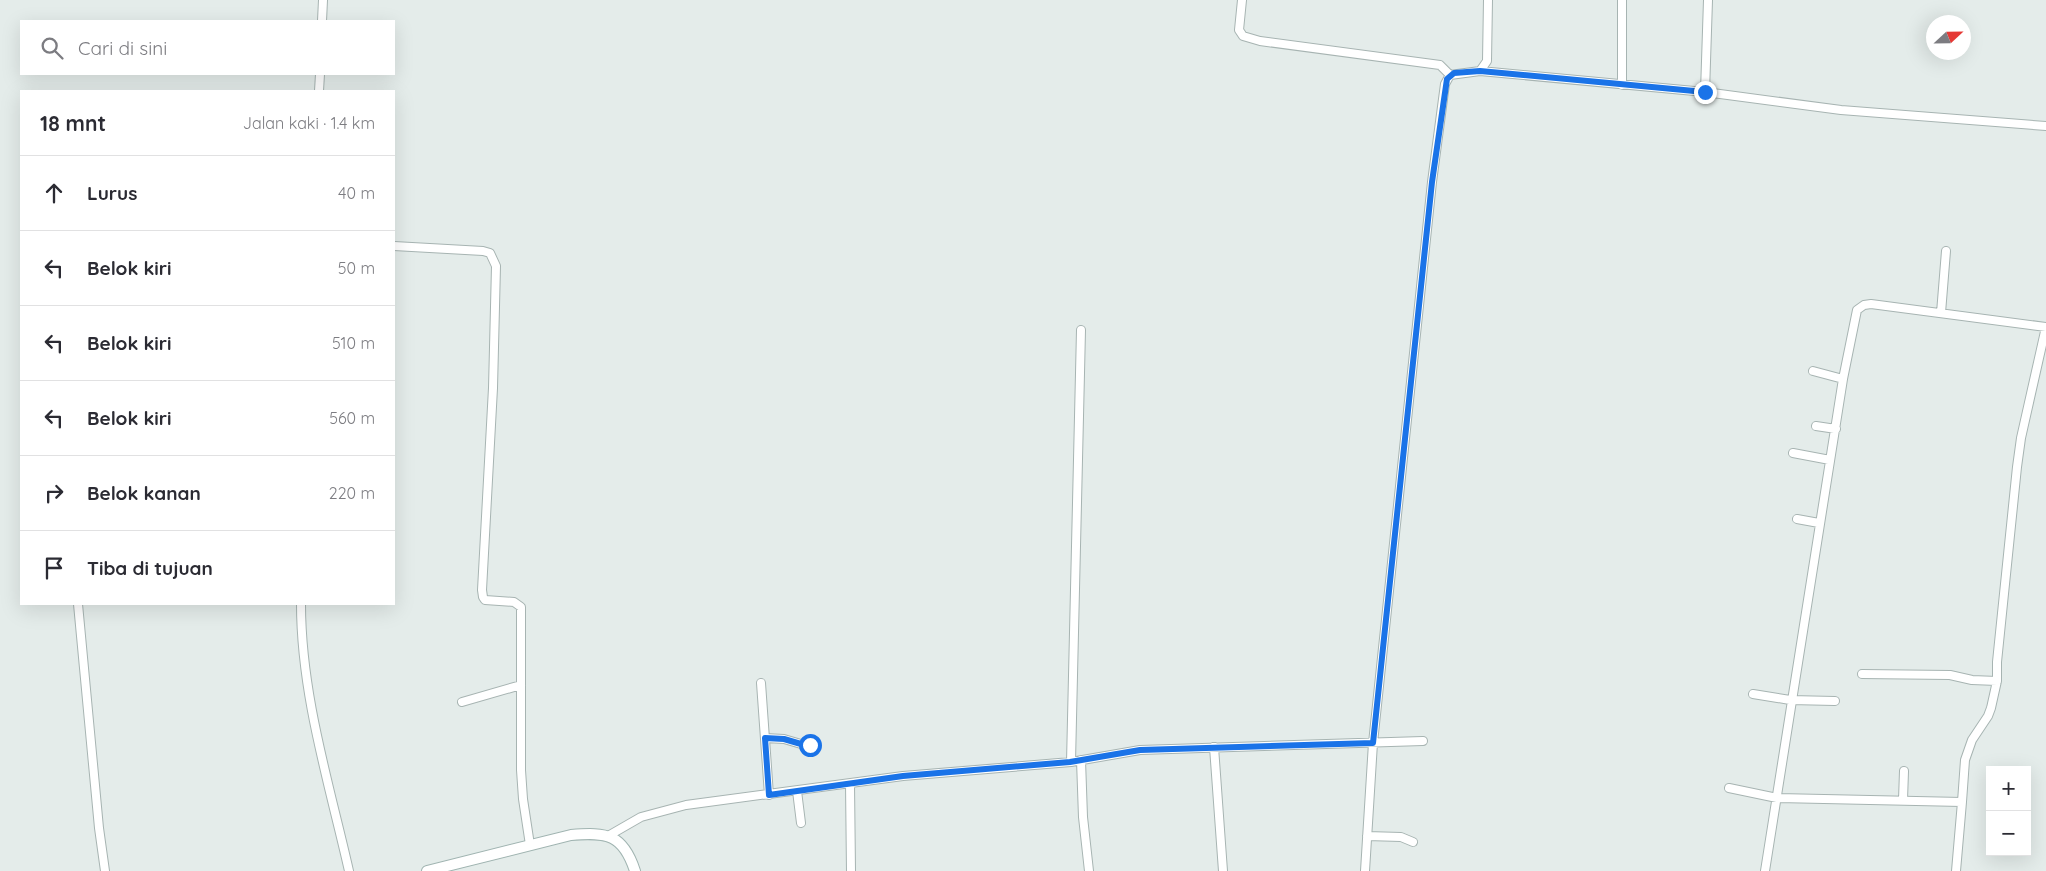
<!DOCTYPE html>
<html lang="id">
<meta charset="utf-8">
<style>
body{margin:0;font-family:Quicksand,sans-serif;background:#f7f7f7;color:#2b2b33}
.controls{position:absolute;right:15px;bottom:15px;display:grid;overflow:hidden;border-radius:0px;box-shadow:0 5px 20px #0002}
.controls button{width:45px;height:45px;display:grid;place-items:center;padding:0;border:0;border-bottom:1px solid #e1e1e2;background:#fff;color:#2b2b33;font:25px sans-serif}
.compass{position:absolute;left:1926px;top:15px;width:45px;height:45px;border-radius:50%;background:#fff;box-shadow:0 5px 20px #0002;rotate:68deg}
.stop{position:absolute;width:15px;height:15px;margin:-11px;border:4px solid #1a73e8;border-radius:50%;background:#fff}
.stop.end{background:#1a73e8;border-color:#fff;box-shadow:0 1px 5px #0008}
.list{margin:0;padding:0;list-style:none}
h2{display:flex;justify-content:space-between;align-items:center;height:65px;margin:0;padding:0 20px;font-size:21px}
h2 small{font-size:16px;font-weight:400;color:#7c7c81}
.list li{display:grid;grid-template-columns:32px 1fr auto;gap:15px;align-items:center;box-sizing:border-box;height:75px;padding:0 20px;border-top:1px solid #e1e1e2}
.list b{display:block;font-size:19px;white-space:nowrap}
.list em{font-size:16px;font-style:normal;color:#7c7c81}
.icon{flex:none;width:28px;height:28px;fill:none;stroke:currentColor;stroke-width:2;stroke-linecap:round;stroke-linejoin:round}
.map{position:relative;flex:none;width:2046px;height:871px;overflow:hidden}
.search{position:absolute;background:#fff;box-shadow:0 5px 20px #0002;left:20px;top:20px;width:375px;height:55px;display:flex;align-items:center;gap:12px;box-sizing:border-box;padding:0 18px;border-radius:0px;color:#7c7c81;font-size:19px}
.panel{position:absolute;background:#fff;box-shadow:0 5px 20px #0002;left:20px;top:90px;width:375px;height:515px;border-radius:0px}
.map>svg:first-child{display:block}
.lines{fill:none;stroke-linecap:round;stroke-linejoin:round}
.street-casing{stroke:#a7b4b2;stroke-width:10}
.secondary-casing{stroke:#a0b4b1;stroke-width:12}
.street{stroke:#fff;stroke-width:8}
.secondary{stroke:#fff;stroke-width:10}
.route{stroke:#1a73e8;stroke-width:6}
</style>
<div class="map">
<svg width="2046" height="871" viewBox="0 0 2046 871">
<rect width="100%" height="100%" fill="#e4ecea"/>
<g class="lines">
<g class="street-casing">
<path id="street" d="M1242,0L1239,30L1243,36L1260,41L1440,65L1450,75
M322,21L323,0
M1480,71L1705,92L1841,110L2046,126
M1622,85V0
M319,91L320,74
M1705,92L1708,0
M394,246L483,251L490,253L496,266L493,388L482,590L483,597L485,600L514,602L521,607V770L523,799L530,845
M1941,313L1946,251
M1813,371L1843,379
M1816,426L1836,429
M1793,453L1830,460
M1797,519L1819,523
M78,604L99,828L105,871
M301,604C301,694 329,783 349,871
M1862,674L1950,675L1972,680L1997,681
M761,683L769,795
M1753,694L1790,700L1835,701
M462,702L521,685
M765,738L784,739L801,744L810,745
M1214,747L1223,871
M1081,760L1083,817L1089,871
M1071,762L1081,330
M850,784L851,871
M1729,788L1777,798L1962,802L1956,871
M797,791L801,823
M1903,800L1904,771
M1962,802L1965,760L1972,740L1988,716L1991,708L1997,681V662L2017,467L2021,438L2046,327
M608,836L641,817L686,805L903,776L1071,762L1140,750L1423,741
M1367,836L1401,837L1413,842
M1365,871L1373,743L1432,182L1445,84L1450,75L1480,71L1487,61L1488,0
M1765,871L1843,379L1857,310L1864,305L1871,304L2046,327"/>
</g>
<g class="secondary-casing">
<path id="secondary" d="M427,871L571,835C607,832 623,834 635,871"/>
</g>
<use href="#street" class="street"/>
<use href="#secondary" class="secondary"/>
</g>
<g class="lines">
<path class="route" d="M810,745L801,744L784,739L765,738L769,795L903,776L1070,762L1140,750L1373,743L1432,182L1447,79L1454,73L1480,71L1705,92"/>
</g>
</svg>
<div class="controls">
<button>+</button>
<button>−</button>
</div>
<svg class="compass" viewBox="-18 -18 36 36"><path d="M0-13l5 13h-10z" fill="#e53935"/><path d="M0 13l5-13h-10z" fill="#7c7c81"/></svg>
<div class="stop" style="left:810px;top:745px"></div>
<div class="stop end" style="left:1705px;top:92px"></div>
<div class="search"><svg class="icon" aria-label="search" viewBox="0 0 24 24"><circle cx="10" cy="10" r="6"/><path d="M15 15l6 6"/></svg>Cari di sini</div>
<section class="panel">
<h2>18 mnt<small>Jalan kaki · 1.4 km</small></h2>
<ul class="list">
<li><svg class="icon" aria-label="ahead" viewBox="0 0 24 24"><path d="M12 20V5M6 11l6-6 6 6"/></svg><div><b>Lurus</b></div><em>40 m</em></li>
<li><svg class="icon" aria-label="left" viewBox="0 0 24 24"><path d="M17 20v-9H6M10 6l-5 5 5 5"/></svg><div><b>Belok kiri</b></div><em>50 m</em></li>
<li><svg class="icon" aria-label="left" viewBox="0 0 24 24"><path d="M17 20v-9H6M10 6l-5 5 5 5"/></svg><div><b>Belok kiri</b></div><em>510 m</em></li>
<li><svg class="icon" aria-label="left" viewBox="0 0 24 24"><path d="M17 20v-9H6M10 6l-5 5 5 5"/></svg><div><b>Belok kiri</b></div><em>560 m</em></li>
<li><svg class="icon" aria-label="right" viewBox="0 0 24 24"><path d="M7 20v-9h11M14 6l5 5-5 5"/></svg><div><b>Belok kanan</b></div><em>220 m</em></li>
<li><svg class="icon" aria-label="arrive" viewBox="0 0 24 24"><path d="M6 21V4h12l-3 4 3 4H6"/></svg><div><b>Tiba di tujuan</b></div></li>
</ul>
</section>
</div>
